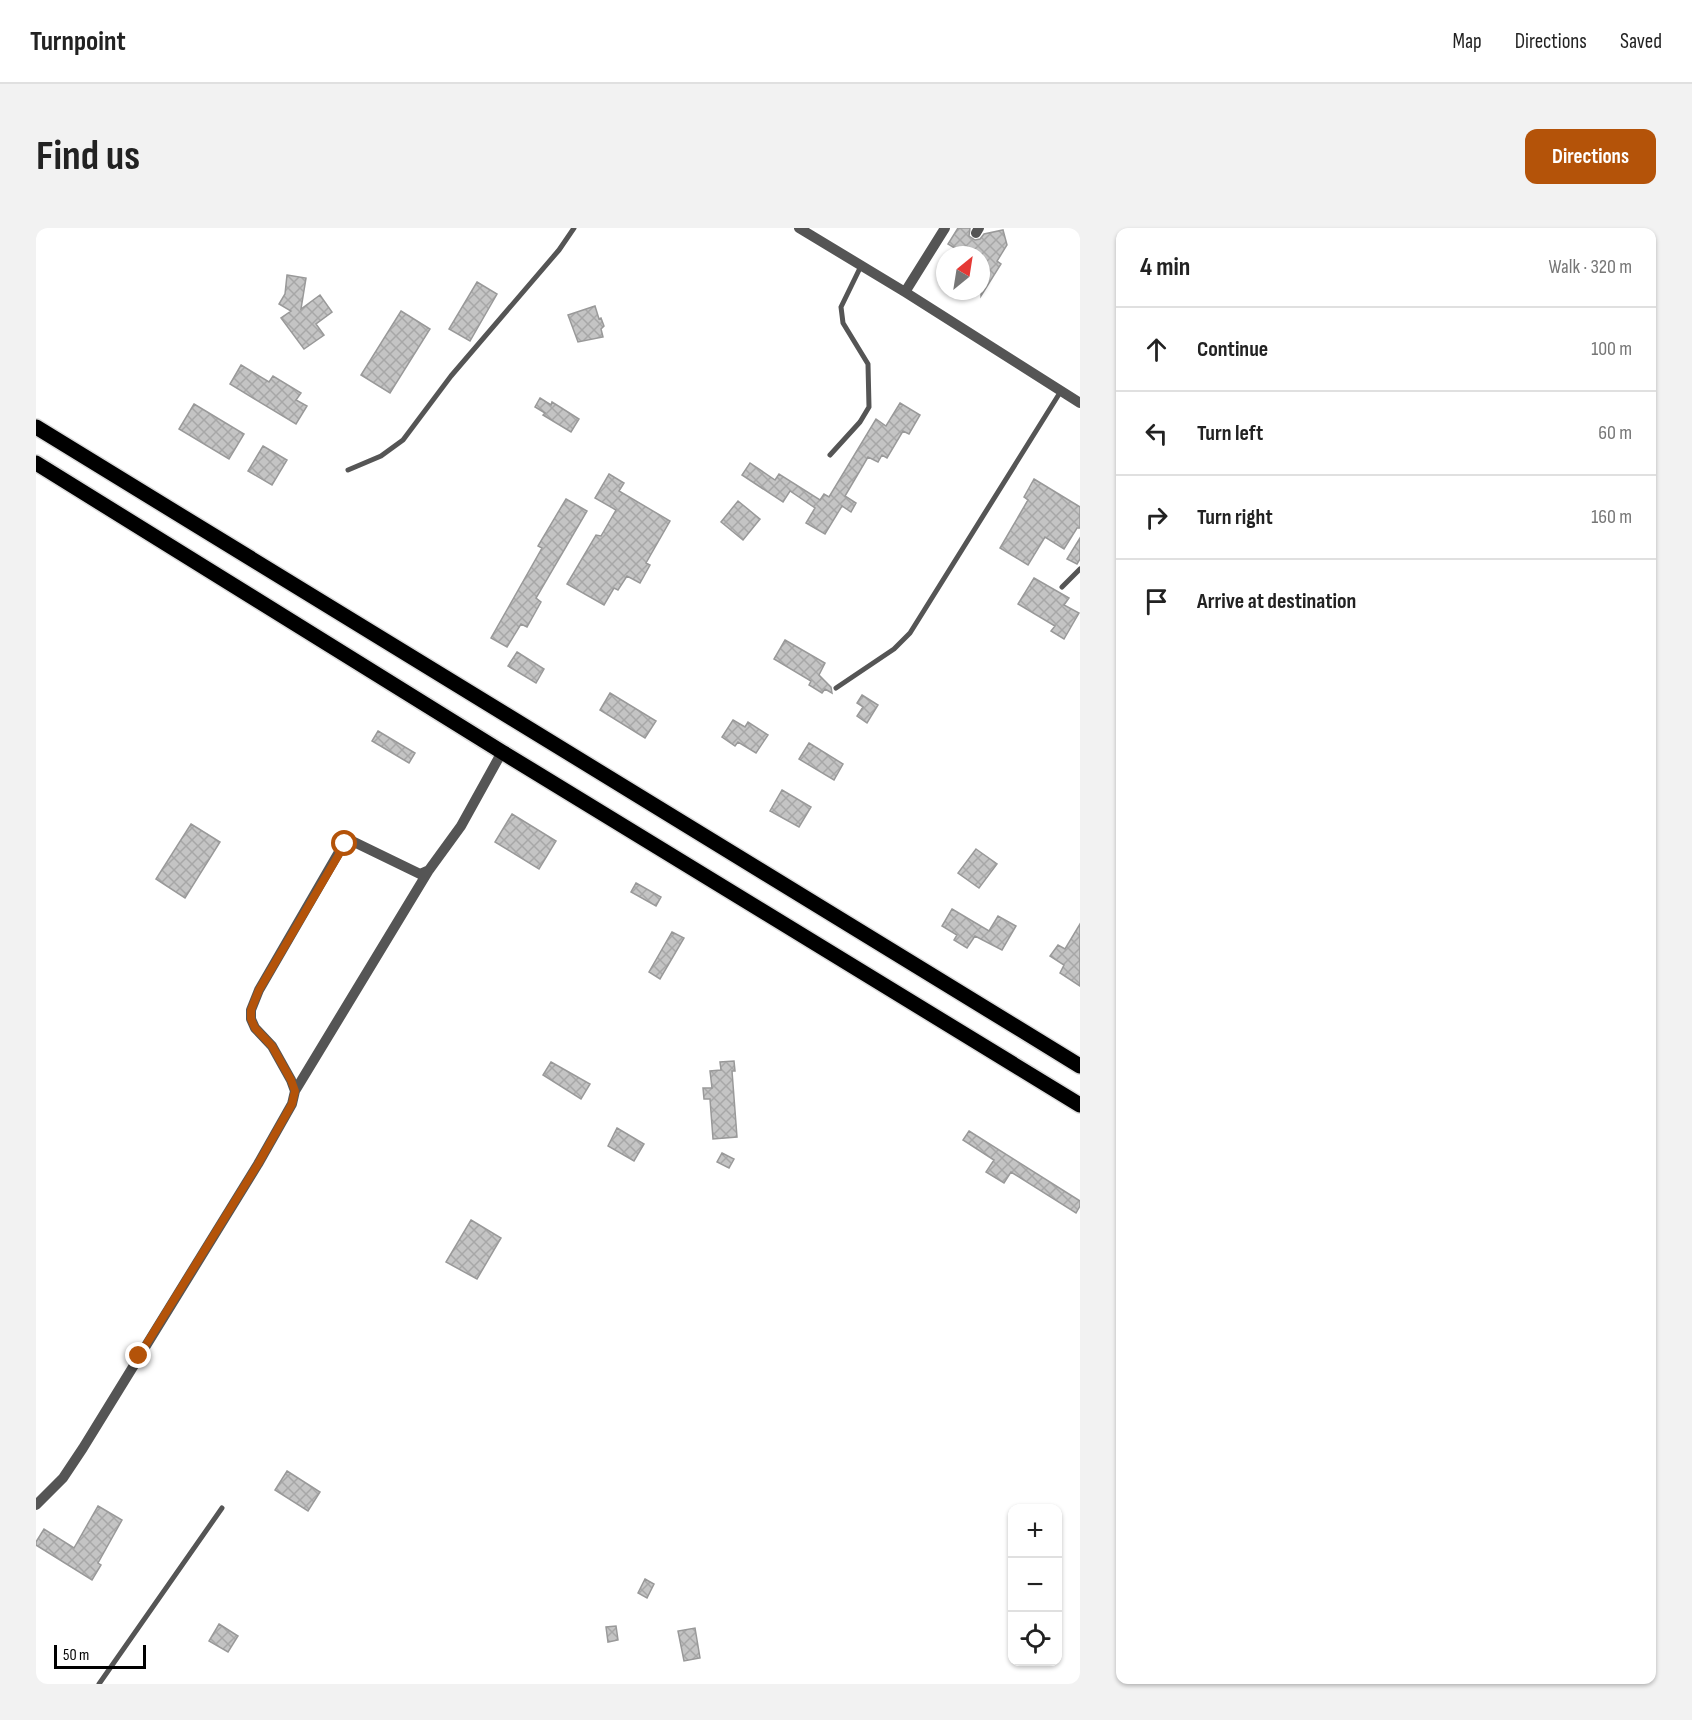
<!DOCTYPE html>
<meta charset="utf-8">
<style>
body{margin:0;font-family:"Sofia Sans Condensed",sans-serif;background:#f2f2f2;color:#222}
.controls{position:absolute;right:18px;bottom:18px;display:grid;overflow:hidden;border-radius:12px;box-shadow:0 2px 4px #0004}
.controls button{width:54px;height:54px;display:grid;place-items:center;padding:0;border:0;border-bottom:2px solid #e0e0e0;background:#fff;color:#222;font:30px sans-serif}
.compass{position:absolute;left:900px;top:18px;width:54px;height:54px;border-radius:50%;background:#fff;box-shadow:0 2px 4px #0004;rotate:30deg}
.scale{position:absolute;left:18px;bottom:15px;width:92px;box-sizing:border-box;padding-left:6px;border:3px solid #000;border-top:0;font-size:16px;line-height:21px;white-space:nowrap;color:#000;-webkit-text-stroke:4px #fff;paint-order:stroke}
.stop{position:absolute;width:18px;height:18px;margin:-14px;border:4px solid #b45309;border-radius:50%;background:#fff}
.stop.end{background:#b45309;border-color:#fff;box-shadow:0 2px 6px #0008}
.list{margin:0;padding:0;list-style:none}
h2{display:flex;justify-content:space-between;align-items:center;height:78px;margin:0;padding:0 24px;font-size:26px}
h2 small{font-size:20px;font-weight:400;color:#767676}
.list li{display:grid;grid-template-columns:39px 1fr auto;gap:18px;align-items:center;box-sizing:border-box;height:84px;padding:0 24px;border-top:2px solid #e0e0e0}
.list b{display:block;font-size:22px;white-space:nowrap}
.list em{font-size:20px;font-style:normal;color:#767676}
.icon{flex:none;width:33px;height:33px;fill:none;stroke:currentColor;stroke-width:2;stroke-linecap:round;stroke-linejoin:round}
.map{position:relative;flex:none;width:1044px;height:1456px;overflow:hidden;border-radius:12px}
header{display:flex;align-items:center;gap:36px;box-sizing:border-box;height:84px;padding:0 30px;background:#fff;border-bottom:2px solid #e0e0e0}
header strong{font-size:28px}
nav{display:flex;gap:33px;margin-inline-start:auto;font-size:21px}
.intro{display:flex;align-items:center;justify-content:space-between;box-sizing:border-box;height:144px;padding:0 36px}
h1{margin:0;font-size:42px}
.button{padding:15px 27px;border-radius:12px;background:#b45309;color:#fff;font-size:21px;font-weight:700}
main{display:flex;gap:36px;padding:0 36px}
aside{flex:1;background:#fff;border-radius:12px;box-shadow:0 2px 4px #0004}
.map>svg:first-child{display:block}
.building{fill:url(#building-cross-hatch);stroke:#999;stroke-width:1.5}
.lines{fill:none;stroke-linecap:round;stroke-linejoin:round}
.primary-casing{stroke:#dbdbdb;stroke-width:18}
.lane{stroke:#555;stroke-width:5}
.street{stroke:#555;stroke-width:10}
.primary{stroke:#000;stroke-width:15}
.route{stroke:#b45309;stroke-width:8}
</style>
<header>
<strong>Turnpoint</strong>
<nav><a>Map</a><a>Directions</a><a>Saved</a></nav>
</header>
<div class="intro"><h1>Find us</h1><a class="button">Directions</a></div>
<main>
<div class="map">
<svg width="1044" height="1456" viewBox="0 0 1044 1456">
<defs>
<pattern id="building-cross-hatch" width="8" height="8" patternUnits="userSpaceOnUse" patternTransform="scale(1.5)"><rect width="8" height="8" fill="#c4c4c4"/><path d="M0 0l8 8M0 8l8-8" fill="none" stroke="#a7a7a7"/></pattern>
</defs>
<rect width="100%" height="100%" fill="#fff"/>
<path class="building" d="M922,0H934L933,8L939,12L944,11L948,6L967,2L971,17L961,33L965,36L945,68V27H930L912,16Z
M251,47L270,50L265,81L284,67L296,84L280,96L288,107L268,121L245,90L255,83L243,76L249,66Z
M441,54L461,66L434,113L413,101Z
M559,78L563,91L565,90L568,98L565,101L567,109L542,114L532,87Z
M365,83L394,101L354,165L325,147Z
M205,137L233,154L237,148L265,165L260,172L271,178L260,196L194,156Z
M504,170L515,177L516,174L543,191L535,204L507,187L509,185L499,179Z
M864,175L884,187L873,206L867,203L851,230L846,227L842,234L832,229L809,268L820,275L815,284L806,278L789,306L770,295L779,280L754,263L747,274L706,247L714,235L739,252L743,246L784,272L788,266L793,269L840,191L850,198Z
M158,176L208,206L193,231L143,201Z
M227,218L251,232L236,257L212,243Z
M573,246L588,255L583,263L634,293L610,335L614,337L604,355L591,348L582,362L578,360L568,377L531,356L560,307L565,308L580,282L559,270Z
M998,251L1044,279V300H1041L1028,321L1009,309L992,337L964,320L992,272L988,269Z
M530,271L551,283L500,370L505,374L491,399L485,396L471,419L455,410L506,320L502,318Z
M702,273L724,291L707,312L685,294Z
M1044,310V331L1041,336L1031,331Z
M998,350L1033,370L1028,377L1043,385L1028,411L1015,403L1019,398L982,376Z
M749,412L789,435L783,447L795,459L796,465L789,461L786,465L773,457L775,453L738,431Z
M481,424L508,441L500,455L472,438Z
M574,465L620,493L609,510L564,482Z
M826,467L842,477L831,495L821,488L827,479L821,475Z
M697,492L709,499L712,494L732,507L720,525L702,514L699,518L686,509Z
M342,503L379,525L373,535L336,513Z
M773,515L807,536L798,552L763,531Z
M746,562L775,579L763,599L734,583Z
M476,586L520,613L503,641L459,614Z
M155,596L184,614L149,670L120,651Z
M940,621L961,636L943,660L922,645Z
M600,655L625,669L620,678L595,664Z
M916,681L953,703L962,688L980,698L966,722L939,708L931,720L918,712L921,707L906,698Z
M1044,696V758L1024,745L1028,737L1014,728L1022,717L1029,721Z
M636,704L648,710L624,751L613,744Z
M698,833L699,843H696L701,909L677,911L674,871H668L667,860H676L674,843L685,842L684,834Z
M515,834L554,856L545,871L507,847Z
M581,900L608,916L598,933L572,918Z
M933,903L1044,973V978L1040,985L975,944L968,955L950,944L958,932L927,912Z
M686,925L698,931L693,940L681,934Z
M435,992L465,1010L441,1051L410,1034Z
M251,1243L284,1264L272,1283L239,1262Z
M62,1278L86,1292L62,1335L65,1337L56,1352L0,1317V1314L8,1301L38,1320Z
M609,1351L618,1356L611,1370L602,1365Z
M183,1396L202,1408L192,1424L173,1413Z
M580,1398L582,1412L572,1414L570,1399Z
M659,1400L664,1430L648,1433L642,1403Z"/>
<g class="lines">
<g class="primary-casing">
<path id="primary" d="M0,199L1044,838
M0,235L466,524L1044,877"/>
</g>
<path class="lane" d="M794,227L824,194L833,179L832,136L807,95L805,79L825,38
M312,242L345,228L367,212L415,148L523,22L538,0
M1026,359L1044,341
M800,460L858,421L874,405L1025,163
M63,1456L186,1280"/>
<path class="street" d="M763,0L869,64L1044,175
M940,5L943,0
M869,64L909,0
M259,863L393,642
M0,1277L27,1250L47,1220L222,936L256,876L259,863L255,852L236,818L219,800L215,791V782L223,762L303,624L309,616L316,613L384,646L393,642L425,598L466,524"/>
<use href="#primary" class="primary"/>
</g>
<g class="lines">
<path class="route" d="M103,1128L222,936L256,876L259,863L255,852L236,818L219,800L215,791V782L223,762L309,616"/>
</g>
</svg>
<div class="controls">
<button>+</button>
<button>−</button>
<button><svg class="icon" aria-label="locate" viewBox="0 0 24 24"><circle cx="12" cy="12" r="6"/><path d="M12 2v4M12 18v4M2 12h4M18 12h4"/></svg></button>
</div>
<svg class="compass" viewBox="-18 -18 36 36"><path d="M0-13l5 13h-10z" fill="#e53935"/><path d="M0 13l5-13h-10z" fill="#767676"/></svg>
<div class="scale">50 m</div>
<div class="stop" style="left:309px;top:616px"></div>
<div class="stop end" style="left:103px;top:1128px"></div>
</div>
<aside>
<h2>4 min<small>Walk · 320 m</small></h2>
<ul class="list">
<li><svg class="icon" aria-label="ahead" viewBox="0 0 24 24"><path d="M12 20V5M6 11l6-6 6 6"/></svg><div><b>Continue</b></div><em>100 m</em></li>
<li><svg class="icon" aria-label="left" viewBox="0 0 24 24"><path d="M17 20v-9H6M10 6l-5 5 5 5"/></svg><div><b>Turn left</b></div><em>60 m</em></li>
<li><svg class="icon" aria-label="right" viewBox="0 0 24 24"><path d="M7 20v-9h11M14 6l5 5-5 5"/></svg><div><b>Turn right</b></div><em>160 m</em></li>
<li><svg class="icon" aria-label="arrive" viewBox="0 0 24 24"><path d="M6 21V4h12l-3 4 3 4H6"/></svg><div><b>Arrive at destination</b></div></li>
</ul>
</aside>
</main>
